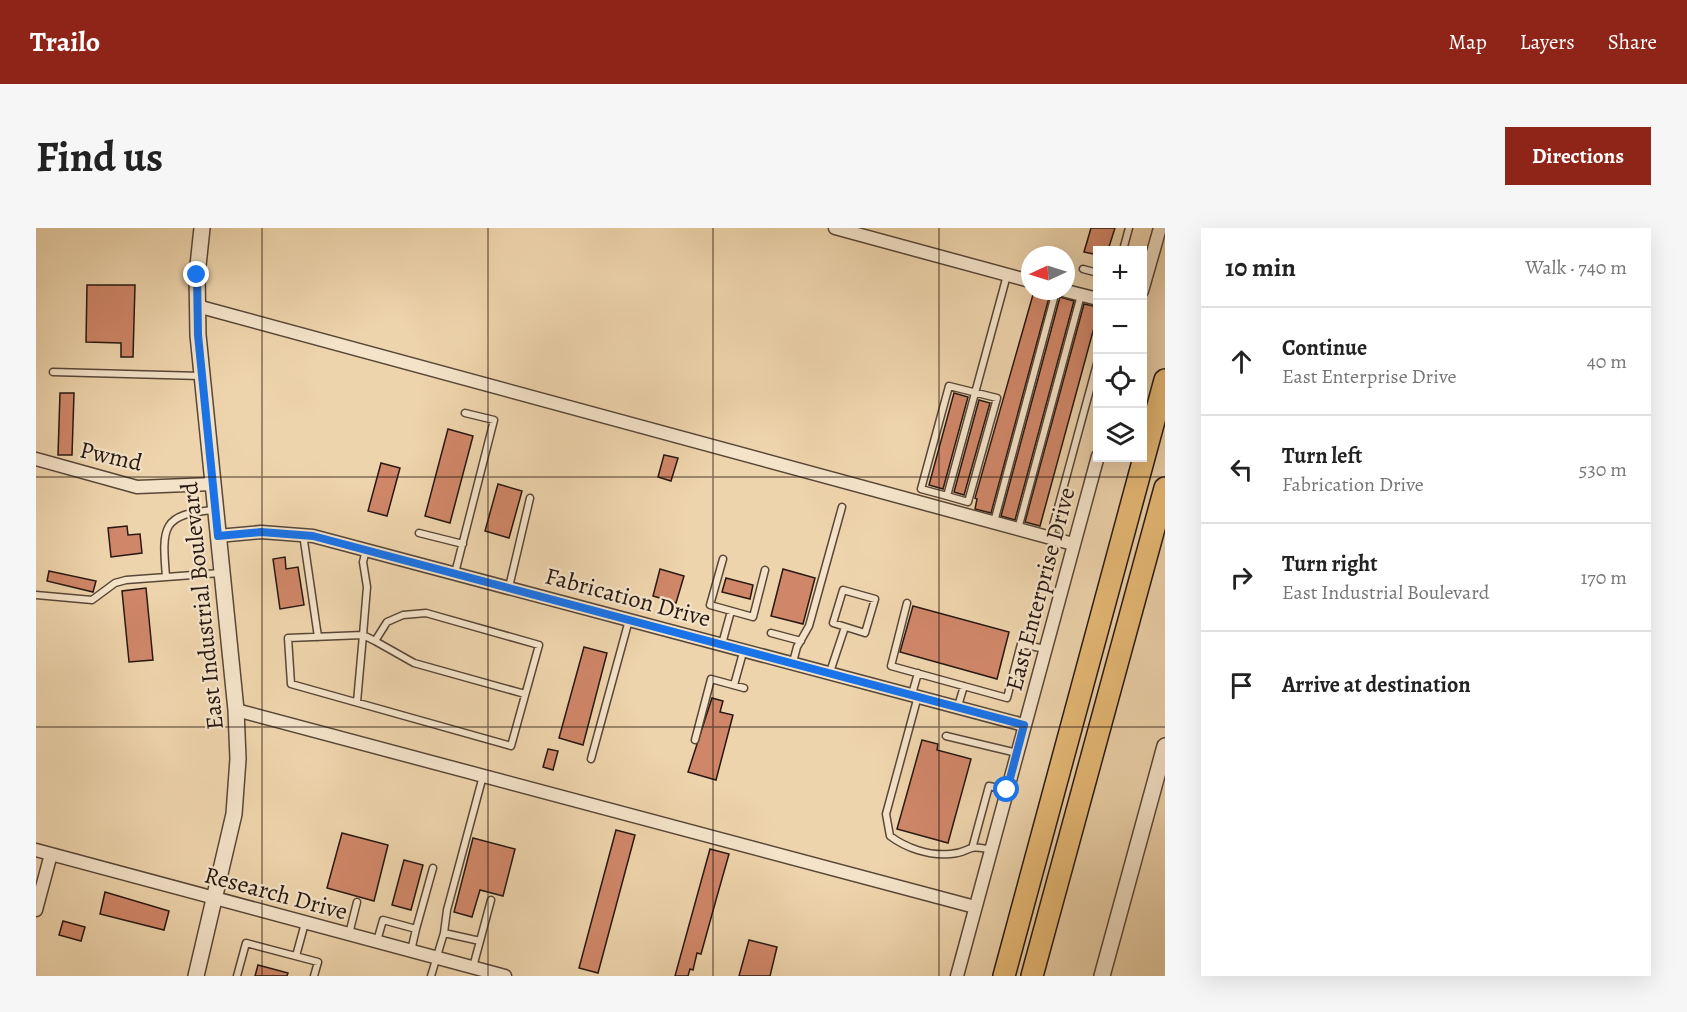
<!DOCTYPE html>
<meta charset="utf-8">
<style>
body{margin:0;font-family:Alegreya,serif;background:#f6f6f6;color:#222}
.controls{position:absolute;right:18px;top:18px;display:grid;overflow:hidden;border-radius:0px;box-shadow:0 6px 24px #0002}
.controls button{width:54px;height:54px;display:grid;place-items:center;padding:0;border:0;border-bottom:2px solid #e0e0e0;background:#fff;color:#222;font:30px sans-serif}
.compass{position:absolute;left:985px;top:18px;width:54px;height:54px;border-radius:50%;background:#fff;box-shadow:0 6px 24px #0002;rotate:266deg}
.stop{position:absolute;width:18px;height:18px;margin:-14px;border:4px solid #1a73e8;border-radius:50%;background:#fff}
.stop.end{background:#1a73e8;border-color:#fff;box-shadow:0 2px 6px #0008}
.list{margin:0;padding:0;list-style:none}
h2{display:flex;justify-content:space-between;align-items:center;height:78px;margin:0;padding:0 24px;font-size:26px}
h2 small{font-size:20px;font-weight:400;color:#767676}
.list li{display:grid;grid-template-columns:39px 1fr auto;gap:18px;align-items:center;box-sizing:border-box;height:108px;padding:0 24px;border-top:2px solid #e0e0e0}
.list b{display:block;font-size:22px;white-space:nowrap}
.list p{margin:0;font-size:20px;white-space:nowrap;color:#767676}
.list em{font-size:20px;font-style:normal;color:#767676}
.icon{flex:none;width:33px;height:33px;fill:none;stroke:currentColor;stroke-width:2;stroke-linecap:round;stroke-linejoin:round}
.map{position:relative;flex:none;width:1129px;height:748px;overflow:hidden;border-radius:0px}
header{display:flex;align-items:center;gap:36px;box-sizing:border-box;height:84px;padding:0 30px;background:#8f2418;color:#fff}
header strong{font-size:28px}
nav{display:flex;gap:33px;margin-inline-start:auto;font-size:21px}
.intro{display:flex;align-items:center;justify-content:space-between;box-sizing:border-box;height:144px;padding:0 36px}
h1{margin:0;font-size:42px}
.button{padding:15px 27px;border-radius:0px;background:#8f2418;color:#fff;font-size:21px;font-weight:700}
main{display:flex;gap:36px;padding:0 36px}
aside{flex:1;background:#fff;border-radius:0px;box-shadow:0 6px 24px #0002}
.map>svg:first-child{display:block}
.building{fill:#d08769;stroke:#271811;stroke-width:1.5}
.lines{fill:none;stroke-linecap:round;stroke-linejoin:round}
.service-casing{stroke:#594738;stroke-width:9}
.minor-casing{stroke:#594738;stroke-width:15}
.tertiary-casing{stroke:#594738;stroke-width:18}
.trunk-casing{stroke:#271811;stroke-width:24}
.service{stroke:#f4e3c9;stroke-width:6}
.minor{stroke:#f4e3c9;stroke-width:12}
.tertiary{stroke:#f4e3c9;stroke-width:15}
.trunk{stroke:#e7ba76;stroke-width:21}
.route{stroke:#1a73e8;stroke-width:8}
.grid{fill:none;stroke:#271811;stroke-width:1.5;stroke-opacity:0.55}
.labels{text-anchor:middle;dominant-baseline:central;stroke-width:4.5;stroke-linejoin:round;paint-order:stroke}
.street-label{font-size:24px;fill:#271811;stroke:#f4e3c9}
</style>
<header>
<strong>Trailo</strong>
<nav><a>Map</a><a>Layers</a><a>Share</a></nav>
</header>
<div class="intro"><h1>Find us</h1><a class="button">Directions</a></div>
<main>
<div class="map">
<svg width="1129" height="748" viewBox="0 0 1129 748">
<rect width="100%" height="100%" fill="#eed4ac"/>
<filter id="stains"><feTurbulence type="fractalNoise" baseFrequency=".00333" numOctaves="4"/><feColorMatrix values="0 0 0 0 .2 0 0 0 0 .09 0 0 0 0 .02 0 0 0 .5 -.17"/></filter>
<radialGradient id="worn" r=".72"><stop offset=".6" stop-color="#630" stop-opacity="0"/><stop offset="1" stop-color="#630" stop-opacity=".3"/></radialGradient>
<path class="building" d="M1055,0H1079L1072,22H1062V27L1048,24Z
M51,57H99L97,129H85V115L50,114Z
M998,63L1014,66L955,285L939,281L941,271L939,270Z
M1024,69L1038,73L979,292L965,288Z
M1048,76L1062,79V85L1004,298L989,294Z
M24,165H38L36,227H22Z
M918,165L932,169L907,261L893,257Z
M943,172L954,175L928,267L918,264Z
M412,201L437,208L414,295L389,288Z
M628,227L642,230L635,253L622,249Z
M345,235L364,240L351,288L332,283Z
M462,256L486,263L473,310L449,303Z
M91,298L92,307L104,306L106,325L75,329L72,300Z
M249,329L250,341L262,339L268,377L244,381L237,331Z
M624,341L648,348L640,375L617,368Z
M747,341L779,350L767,396L735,388Z
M13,343L60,353L57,364L11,353Z
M690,350L717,357L714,371L686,364Z
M110,360L117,432L93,434L86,363Z
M877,378L973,404L961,451L864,424Z
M548,419L571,425L547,517L523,510Z
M676,470L687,473L684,484L697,487L680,552L652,544Z
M886,512L902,516L901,522L935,531L912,615L861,601Z
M512,521L522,523L517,542L507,539Z
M580,602L599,607L562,745L543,740Z
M306,605L352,617L338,673L291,660Z
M437,610L479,621L467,668L444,662L436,689L418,684Z
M674,621L693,626L680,672L665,726L661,725L657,742L654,741L652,748H639Z
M368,632L387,637L375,682L356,677Z
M69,664L133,683L128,702L64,686Z
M27,693L49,699L45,713L23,707Z
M713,712L741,719L734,748H703Z
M222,737L252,745L251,748H219Z"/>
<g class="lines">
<g class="service-casing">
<path id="service" d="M1087,22L1093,0
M1047,41L1062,45
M17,144L165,148
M911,268L932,274L961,170L913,158L885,261L911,268L967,62L971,47
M958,294L1020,63
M982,301L1045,67
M383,305L427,316
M267,306L282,409
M1014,309L1062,132
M330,322L327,334L331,359L327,407L252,410L255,456L475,518L503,417L390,385L367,387L351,394L339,413L378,435L489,466
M687,331L674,377L717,389L729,342
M419,345L458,192L429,185
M130,349C126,299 125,286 179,282
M473,359L494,270
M807,362L839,371L829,405L797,395Z
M0,367L56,372L79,355L90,352L184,345
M871,375L855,438L971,470L985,416L1009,421
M735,405L765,413
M686,416L695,383
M757,434L761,419L773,398L806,279
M794,444L809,399
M698,457L708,421
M876,466L882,445
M882,468L850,586L854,608C870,620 893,628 914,626C936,625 928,615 955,622
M321,474L327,407L339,413
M922,478L928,458
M910,508L981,525
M659,512L675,451L708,460
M555,531L593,392
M937,617L953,558L971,562
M380,701L397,640
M408,705L411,682L447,548
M313,706L321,674
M341,713L347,692L380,701L375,723
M444,713L455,672
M260,728L269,695
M201,748L210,715L282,734L278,748
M395,748L408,705L444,713L437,739"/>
</g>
<g class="minor-casing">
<path id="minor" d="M799,0L994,53
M1030,63L1062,71
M1106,63L1124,0
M161,78L1037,316
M0,231L101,259L177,256
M182,308L225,304L277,308L988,497
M200,482L939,679
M0,622L469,748
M0,682L15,626
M921,748L1062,228"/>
</g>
<g class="tertiary-casing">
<path id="tertiary" d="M160,748L198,586L202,531L200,482L162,107L161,47L166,0
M1066,748L1129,518"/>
</g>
<g class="trunk-casing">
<path id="trunk" d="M968,748L1129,152
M996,748L1129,260"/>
</g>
<use href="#service" class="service"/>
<use href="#minor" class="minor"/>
<use href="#tertiary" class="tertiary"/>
<use href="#trunk" class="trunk"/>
</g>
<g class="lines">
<path class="route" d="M161,47L162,107L182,308L225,304L277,308L988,497L971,562"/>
</g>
<path class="grid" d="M226,0V748M452,0V748M677,0V748M903,0V748M0,249H1129M0,499H1129"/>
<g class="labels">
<g class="street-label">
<text transform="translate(75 228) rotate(13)">Pwmd</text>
<text transform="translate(1004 361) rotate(-75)">East Enterprise Drive</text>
<text transform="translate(592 369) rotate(15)">Fabrication Drive</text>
<text transform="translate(166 378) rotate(-96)">East Industrial Boulevard</text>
<text transform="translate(240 665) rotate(15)">Research Drive</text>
</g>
</g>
<rect width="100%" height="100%" filter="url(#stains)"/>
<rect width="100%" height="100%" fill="url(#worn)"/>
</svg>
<div class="controls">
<button>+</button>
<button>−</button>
<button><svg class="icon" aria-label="locate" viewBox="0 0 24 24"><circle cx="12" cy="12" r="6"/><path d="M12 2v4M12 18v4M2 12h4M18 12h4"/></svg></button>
<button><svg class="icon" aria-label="layers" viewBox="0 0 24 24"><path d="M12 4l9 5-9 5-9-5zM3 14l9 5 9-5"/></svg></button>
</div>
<svg class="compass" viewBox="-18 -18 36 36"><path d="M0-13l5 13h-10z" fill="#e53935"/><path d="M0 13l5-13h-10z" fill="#767676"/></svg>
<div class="stop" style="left:971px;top:562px"></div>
<div class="stop end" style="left:161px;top:47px"></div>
</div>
<aside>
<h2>10 min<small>Walk · 740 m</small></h2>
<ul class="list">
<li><svg class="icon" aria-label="ahead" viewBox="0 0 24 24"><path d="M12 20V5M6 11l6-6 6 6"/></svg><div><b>Continue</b><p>East Enterprise Drive</p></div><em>40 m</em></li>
<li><svg class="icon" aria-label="left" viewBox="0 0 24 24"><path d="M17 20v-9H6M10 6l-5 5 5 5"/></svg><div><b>Turn left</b><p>Fabrication Drive</p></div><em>530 m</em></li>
<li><svg class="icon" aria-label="right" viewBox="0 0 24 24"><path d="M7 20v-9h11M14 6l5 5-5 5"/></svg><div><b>Turn right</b><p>East Industrial Boulevard</p></div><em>170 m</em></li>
<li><svg class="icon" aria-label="arrive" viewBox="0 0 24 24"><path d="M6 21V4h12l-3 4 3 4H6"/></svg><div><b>Arrive at destination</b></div></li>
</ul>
</aside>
</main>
